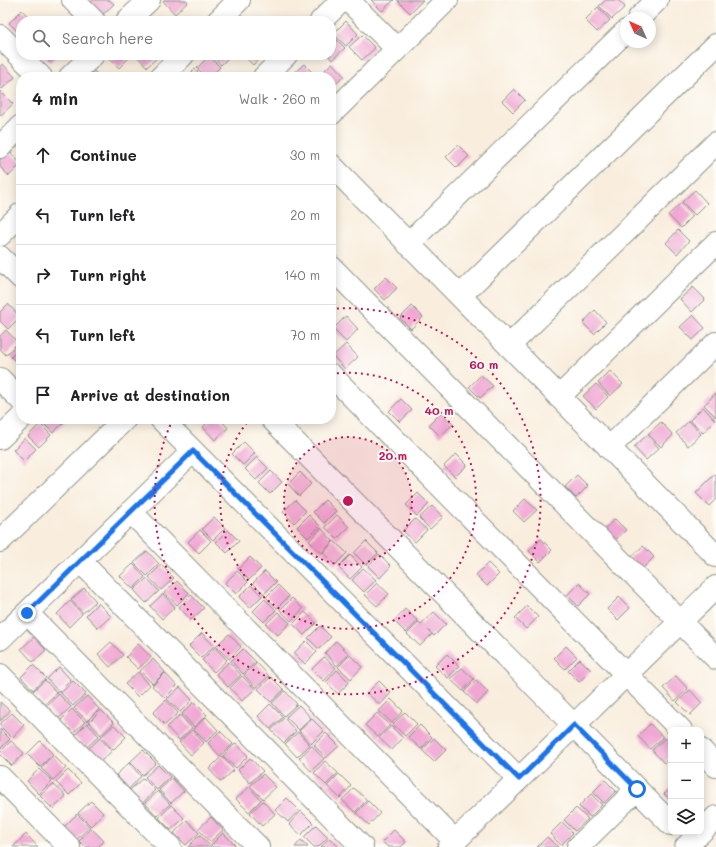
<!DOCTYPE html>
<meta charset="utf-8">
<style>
body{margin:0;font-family:Mali,sans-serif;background:#f2f2f2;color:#202124}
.controls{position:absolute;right:12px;bottom:12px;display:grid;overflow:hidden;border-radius:8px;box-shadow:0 2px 10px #0003}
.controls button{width:36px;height:36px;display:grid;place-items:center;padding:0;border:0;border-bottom:1px solid #e0e0e0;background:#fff;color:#202124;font:20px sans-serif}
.compass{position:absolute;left:620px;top:12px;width:36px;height:36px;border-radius:50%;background:#fff;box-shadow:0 2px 10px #0003;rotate:315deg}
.stop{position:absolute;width:12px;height:12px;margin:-9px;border:3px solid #1a73e8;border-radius:50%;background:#fff}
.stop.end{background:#1a73e8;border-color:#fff;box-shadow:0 1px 4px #0008}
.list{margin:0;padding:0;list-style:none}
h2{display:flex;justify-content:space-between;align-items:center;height:52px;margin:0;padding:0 16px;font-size:17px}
h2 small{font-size:13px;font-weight:400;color:#757577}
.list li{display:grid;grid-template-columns:26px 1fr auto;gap:12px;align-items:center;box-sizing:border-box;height:60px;padding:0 16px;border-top:1px solid #e0e0e0}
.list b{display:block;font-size:15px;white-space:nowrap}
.list em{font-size:13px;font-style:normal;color:#757577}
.icon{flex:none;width:22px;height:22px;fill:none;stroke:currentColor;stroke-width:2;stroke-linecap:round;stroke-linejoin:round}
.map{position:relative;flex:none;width:716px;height:847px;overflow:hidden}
.search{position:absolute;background:#fff;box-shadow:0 2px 10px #0003;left:16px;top:16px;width:320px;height:44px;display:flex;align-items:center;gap:10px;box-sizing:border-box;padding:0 14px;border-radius:16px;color:#757577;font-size:15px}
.panel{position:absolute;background:#fff;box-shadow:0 2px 10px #0003;left:16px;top:72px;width:320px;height:352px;border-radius:16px}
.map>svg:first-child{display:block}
.building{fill:#f1a7d4}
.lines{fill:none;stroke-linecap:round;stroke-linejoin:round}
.street-casing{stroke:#8c9689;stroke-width:24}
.street{stroke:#fff;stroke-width:22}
.route{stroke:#1a73e8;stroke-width:5}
.ring{fill:none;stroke:#c2185b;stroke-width:2;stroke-dasharray:2 4}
.centre{fill:#c2185b;stroke:#fdfcf7;stroke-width:2}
.ring-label{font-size:12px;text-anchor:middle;font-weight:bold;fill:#c2185b;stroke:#fdfcf7;stroke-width:4;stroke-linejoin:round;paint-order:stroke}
</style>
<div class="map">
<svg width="716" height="847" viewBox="0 0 716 847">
<rect width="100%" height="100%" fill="#fdfcf7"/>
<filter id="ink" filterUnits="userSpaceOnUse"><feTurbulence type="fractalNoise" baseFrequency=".025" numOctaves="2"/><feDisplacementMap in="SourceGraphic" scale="8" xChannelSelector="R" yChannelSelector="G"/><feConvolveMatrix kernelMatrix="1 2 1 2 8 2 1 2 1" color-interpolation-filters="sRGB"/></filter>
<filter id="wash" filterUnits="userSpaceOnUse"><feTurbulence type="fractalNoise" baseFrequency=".012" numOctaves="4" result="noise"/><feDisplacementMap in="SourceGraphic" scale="16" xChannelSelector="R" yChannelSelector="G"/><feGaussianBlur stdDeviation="0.9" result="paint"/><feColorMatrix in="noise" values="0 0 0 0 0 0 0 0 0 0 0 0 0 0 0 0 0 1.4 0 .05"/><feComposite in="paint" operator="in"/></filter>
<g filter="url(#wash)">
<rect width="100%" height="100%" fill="#f9eede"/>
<g id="blocks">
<path class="building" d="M93,0H109L114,4L101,16L89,4Z
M164,0H186L188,2L175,14L163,1Z
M371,0H394L382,11Z
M397,0H423L410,13Z
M606,0H618L625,7L612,19L599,6Z
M598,7L610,20L597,32L585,20Z
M22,10L32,21H21V35L9,23Z
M346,21L358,34L346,46L333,34Z
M332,35L345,48L332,60L328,55H331V36Z
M362,35L375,48L362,60L349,47Z
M42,55H59L50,63Z
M106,55H132L119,68Z
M136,55H160L147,67Z
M212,55H231L221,65Z
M243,55H263L253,65Z
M209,56L220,67L210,77H206L197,68Z
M332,63L344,76L331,89V77H320L319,76Z
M3,64L15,77L2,89L0,87V66Z
M304,64L317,77L291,76Z
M91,68L100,77H83Z
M195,69L202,77H187Z
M514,89L525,100L513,112L502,101Z
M0,91L13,104L0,116Z
M458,145L469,156L457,168L446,157Z
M9,151L21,164L9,176L0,167V160Z
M695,190L707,203L695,215L682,202Z
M681,203L693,216L681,228L668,215Z
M678,230L689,241L677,254L666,243Z
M386,277L397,288L385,300L374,289Z
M693,287L705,299L692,312L680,299Z
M8,304L20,317L8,329L0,321V312Z
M412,306L423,317L411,329L400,318Z
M595,310L606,322L594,334L583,323Z
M693,315L705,328L693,340L680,327Z
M346,316L358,329L346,342L333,329Z
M6,330L18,343L6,355L0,349V336Z
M346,344L358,357L345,369L333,356Z
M21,347V367L11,357Z
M610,371L623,384L610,396L598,383Z
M481,375L493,386L480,398L469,387Z
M596,384L608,397L596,409L583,396Z
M716,393V417L704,405Z
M401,399L412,410L400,422L389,411Z
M703,407L715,420L703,433L690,420Z
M441,413L453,424L440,436L429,425Z
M44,419H63L65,421L53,433L42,422Z
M211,419H220L228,428L215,440L203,427Z
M689,421L701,434L688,446L676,433Z
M661,422L673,435L661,447L648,434Z
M40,424L51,435L39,447L28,436Z
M647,435L659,448L646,460L634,447Z
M25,438L36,449L24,461L13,450Z
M244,442L255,453L243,465L232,454Z
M456,454L467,465L455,477L444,466Z
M257,457L268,468L256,480L245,469Z
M271,471L282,482L270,494L259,483Z
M300,472L311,484L299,496L288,484Z
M716,473V499L709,506L696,493Z
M577,475L588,486L576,498L565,487Z
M418,493L429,504L417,516L406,505Z
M525,499L537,510L524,522L513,511Z
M295,500L306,511L294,523L283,512Z
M325,500L336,511L324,523L313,512Z
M432,506L443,517L430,529L419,518Z
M309,515L320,526L308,538L297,527Z
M337,515L349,527L337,539L325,527Z
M214,517L225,528L213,540L202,529Z
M415,519L427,530L415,542L403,531Z
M615,519L626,530L613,542L602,531Z
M321,528L333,541L322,553L309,541Z
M200,530L211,541L199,553L188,542Z
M228,530L239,541L227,553L216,542Z
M541,539L552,550L540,562L529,551Z
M334,541L347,553L335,565L323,553Z
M366,541L378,553L366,565L354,553Z
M643,546L654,557L642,569L630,558Z
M147,551L159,564L147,576L134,563Z
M379,554L391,566L380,578L368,566Z
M350,555L362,567L350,579L338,567Z
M250,557L261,568L249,580L238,569Z
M488,563L499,574L487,586L476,575Z
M133,564L145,577L133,589L120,576Z
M161,565L174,578L161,590L149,577Z
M363,568L376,580L364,592L352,580Z
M237,571L248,582L236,594L225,583Z
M265,571L276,582L264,594L253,583Z
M147,578L159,591L146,603L134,590Z
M177,581L189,593L177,605L164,593Z
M377,583L389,594L377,606L365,595Z
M579,583L590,594L578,606L567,595Z
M251,585L262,596L250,608L239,597Z
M278,585L289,596L277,608L266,597Z
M84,588L96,601L83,613L71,600Z
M163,594L175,607L162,619L150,606Z
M191,595L204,608L191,620L179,607Z
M619,597L630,608L618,620L607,609Z
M292,598L303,609L291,621L280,610Z
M265,599L276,610L264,622L253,611Z
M70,601L82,614L69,627L57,614Z
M98,603L111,616L98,628L86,615Z
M527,606L538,617L526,629L515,618Z
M405,609L418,621L406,633L394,621Z
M278,612L290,623L278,635L266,624Z
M305,612L316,623L304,635L293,624Z
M434,612L446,624L434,636L428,630L432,634L420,646L407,634L419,622L421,624Z
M320,626L331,637L319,649L308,638Z
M202,633L214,646L201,658L189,646Z
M229,634L241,647L229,659L216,646Z
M34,637L46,650L33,662L21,649Z
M306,641L317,652L305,664L294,653Z
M336,641L349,654L337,666L325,653Z
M111,642L123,655L110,667L98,654Z
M138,644L151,657L138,669L126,657Z
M566,646L577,657L565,669L554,658Z
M215,647L227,660L214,672L202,660Z
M243,649L256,662L243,674L231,661Z
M447,654L459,666L448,678L435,666Z
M350,655L362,667L351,679L338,667Z
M324,657L336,668L324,681L312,669Z
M153,659L165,672L153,684L140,671Z
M580,659L591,670L579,682L568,671Z
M229,662L241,675L228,687L216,674Z
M257,663L269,676L256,688L244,675Z
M33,665L46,678L33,690L21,677Z
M59,667L71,680L59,692L47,679Z
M462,668L474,679L463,691L450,679Z
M337,670L349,682L338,694L326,682Z
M138,672L150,685L138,697L125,684Z
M165,673L177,686L165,698L152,686Z
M242,676L255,689L242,701L230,688Z
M676,676L688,689L675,701L663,688Z
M271,677L284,690L271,702L258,689Z
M45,680L57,693L44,705L32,692Z
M476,680L488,692L477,704L464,692Z
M73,681L86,694L73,706L61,693Z
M379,681L391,693L380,705L367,693Z
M180,687L192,700L180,712L167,699Z
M690,690L702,703L690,715L677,702Z
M285,691L297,704L284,716L272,703Z
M59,694L71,707L58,719L46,706Z
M87,696L99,709L87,721L74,708Z
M391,699L403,711L392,723L379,711Z
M166,700L178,713L165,725L153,713Z
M0,702L10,711L0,721Z
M194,702L207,715L194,727L182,714Z
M270,704L283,717L270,729L258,716Z
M299,705L311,718L299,730L286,717Z
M72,709L85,722L72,734L60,721Z
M101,710L114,723L101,735L89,722Z
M405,712L417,724L405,736L393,724Z
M12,713L24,725L12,738L0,726V724Z
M377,713L390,725L378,737L365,725Z
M180,715L192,728L179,740L167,727Z
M206,717L218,730L206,742L193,729Z
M284,718L296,731L284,743L271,730Z
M312,719L324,731L311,744L299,731Z
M87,723L99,736L86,748L74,736Z
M650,724L663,737L650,749L638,736Z
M114,725L126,737L113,750L101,737Z
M420,725L432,737L421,749L408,737Z
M391,726L403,738L392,750L379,738Z
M0,729L10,739L0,749Z
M192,730L204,743L191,755L179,742Z
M220,731L233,744L220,756L208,743Z
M298,732L310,745L297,757L285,744Z
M326,733L339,746L326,758L314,745Z
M100,738L112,751L99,763L87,750Z
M434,738L446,750L434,762L422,750Z
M665,738L671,744V756L664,763L652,750Z
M11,741L24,753L12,766L0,754V752Z
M40,741L53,754L40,767L27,754Z
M236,743L248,756L236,768L223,756Z
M312,746L324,759L311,771L299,758Z
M143,750L156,763L143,775L130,762Z
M53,755L66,768L53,780L41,768Z
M222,756L234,770L221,782L209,769Z
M250,758L263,771L250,783L238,770Z
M325,761L338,773L326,785L314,773Z
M129,763L141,776L129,789L116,775Z
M158,765L170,777L157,790L145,777Z
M39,769L52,781L39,794L27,781Z
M68,770L81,783L69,795L56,782Z
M263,774L276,787L263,799L250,786Z
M339,774L351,786L340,798L327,786Z
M143,778L155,790L143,803L130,790Z
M172,778L184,791L171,803L159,790Z
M605,780L616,791L604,803L593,792Z
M53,784L66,796L53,809L40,796Z
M249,787L261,800L249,812L236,799Z
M354,788L367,800L355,812L342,800Z
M671,788V801L664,794Z
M158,791L170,804L157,816L145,803Z
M591,794L602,805L590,817L579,806Z
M287,798L299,810L288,822L275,810Z
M91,801L103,813L91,826L78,813Z
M263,801L275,814L262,826L250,813Z
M368,801L380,813L369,825L356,813Z
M171,805L184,818L171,830L159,818Z
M576,808L588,819L575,831L564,820Z
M301,811L313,823L301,835L289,824Z
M77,814L90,827L77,839L64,827Z
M211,817L223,830L210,842L198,829Z
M187,820L199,833L186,845L174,833Z
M562,822L573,833L561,845L550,834Z
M316,825L328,837L318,847H314L304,837Z
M91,828L104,841L98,847H85L79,841Z
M394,830L406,842L401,847H388L382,842Z
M223,833L236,846L235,847H213L211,845Z
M26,834L38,847H13Z
M200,835L211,847H188Z
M547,837L558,847H537Z
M329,838L339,847H321Z
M301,840L308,847H295Z"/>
</g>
</g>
<g filter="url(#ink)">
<use href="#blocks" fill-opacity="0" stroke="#8c9689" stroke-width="1"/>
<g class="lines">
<g class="street-casing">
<path id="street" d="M73,0L94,21
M348,0L397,49
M639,18L657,0
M127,21L149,0
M218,21L239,0
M321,21L342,0
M0,36L41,77
M70,77L93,55
M161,77L183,55
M264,77L286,55
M331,114L447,0
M0,147L21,126
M331,165L716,556
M0,235L21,214
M408,244L626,31
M0,257L21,278
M331,267L716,658
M460,296L716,45
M509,346L716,143
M331,375L681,730
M0,379L21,400
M559,397L716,243
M161,419L519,779
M272,419L671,824
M0,438L21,418
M609,448L716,343
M131,512L455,841
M0,541L125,419
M80,561L362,847
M27,613L258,847
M0,639L193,451
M0,675L170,847
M701,750L716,766
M0,777L69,847
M449,847L716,587
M578,847L637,789
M686,847L716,817"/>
</g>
<use href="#street" class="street"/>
</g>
</g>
<g class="lines" filter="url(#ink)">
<path class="route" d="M27,613L193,451L519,779L574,725L637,789"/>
</g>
<circle cx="348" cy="501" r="64" fill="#c2185b" fill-opacity=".12"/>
<g class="ring">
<circle cx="348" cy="501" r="64"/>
<path d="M331 374A128 128 0 1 1 249 420"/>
<path d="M331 309A193 193 0 1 1 173 419"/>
</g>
<circle cx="348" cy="501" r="6" class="centre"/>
<g class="ring-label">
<text x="484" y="369">60 m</text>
<text x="439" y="415">40 m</text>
<text x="393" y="460">20 m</text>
</g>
</svg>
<div class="controls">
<button>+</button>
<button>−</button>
<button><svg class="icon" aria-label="layers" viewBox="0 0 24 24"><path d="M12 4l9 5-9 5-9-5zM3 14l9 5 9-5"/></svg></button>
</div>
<svg class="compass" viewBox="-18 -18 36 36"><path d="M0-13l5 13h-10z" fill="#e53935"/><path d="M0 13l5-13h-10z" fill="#757577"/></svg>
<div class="stop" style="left:637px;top:789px"></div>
<div class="stop end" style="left:27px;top:613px"></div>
<div class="search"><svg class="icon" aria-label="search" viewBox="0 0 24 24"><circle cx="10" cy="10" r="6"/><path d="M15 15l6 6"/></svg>Search here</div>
<section class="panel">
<h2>4 min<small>Walk · 260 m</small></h2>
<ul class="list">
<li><svg class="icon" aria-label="ahead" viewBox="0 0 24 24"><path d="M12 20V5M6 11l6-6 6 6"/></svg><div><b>Continue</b></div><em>30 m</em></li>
<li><svg class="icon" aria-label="left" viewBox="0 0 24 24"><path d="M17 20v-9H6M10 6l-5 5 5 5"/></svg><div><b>Turn left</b></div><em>20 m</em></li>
<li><svg class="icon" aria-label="right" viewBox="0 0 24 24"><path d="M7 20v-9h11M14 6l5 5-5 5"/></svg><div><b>Turn right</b></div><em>140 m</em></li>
<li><svg class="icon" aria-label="left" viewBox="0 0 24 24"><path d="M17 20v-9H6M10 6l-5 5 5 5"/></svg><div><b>Turn left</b></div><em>70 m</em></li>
<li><svg class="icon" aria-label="arrive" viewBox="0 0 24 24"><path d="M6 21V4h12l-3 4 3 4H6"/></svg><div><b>Arrive at destination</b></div></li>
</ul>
</section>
</div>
